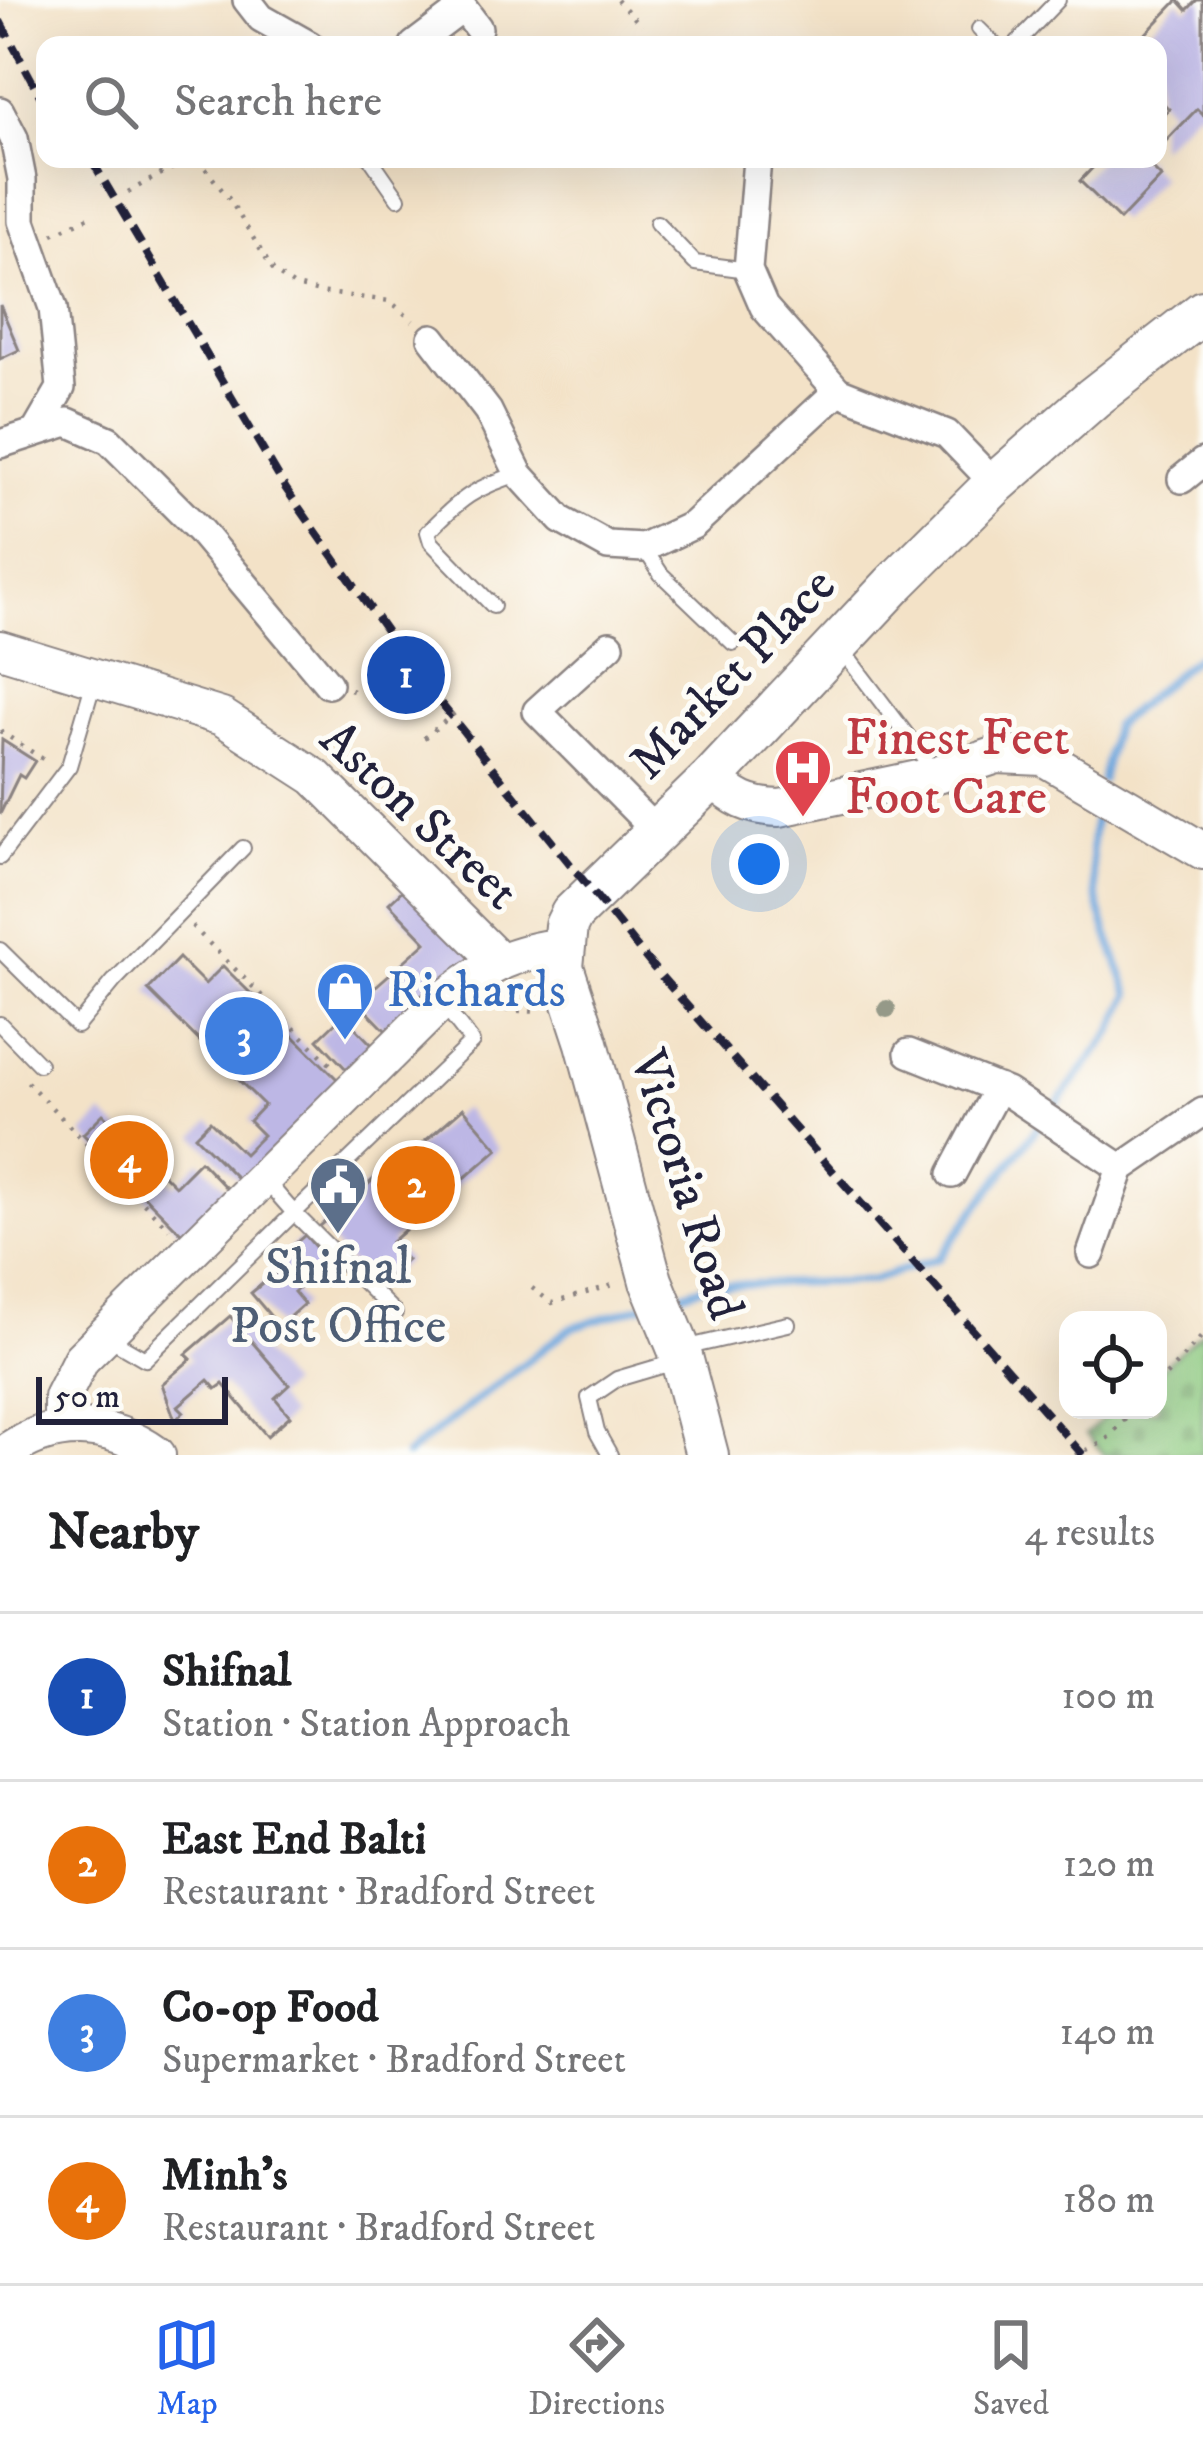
<!DOCTYPE html>
<meta charset="utf-8">
<style>
body{margin:0;font-family:"IM FELL DW Pica",serif;background:#f2f2f2;color:#202124}
.controls{position:absolute;right:36px;bottom:36px;display:grid;overflow:hidden;border-radius:24px;box-shadow:0 12px 48px #0002}
.controls button{width:108px;height:108px;display:grid;place-items:center;padding:0;border:0;border-bottom:3px solid #e0e0e0;background:#fff;color:#202124;font:60px sans-serif}
.scale{position:absolute;left:36px;bottom:30px;width:192px;box-sizing:border-box;padding-left:12px;border:6px solid #22223b;border-top:0;font-size:33px;line-height:42px;white-space:nowrap;color:#22223b;-webkit-text-stroke:9px #fdfcf7;paint-order:stroke}
.you{position:absolute;left:759px;top:864px;width:42px;height:42px;margin:-30px;border:9px solid #fff;border-radius:50%;background:#1a73e8;box-shadow:0 0 0 18px #1a73e833}
.badge{display:grid;place-items:center;width:78px;height:78px;border-radius:50%;background:#2563eb;color:#fff;font-size:39px;font-weight:700}
.pin{position:absolute;translate:-50% -50%;border:6px solid #fff;box-shadow:0 3px 12px #0006}
.list{margin:0;padding:0;list-style:none}
h2{display:flex;justify-content:space-between;align-items:center;height:156px;margin:0;padding:0 48px;font-size:51px}
h2 small{font-size:39px;font-weight:400;color:#757577}
.list li{display:grid;grid-template-columns:78px 1fr auto;gap:36px;align-items:center;box-sizing:border-box;height:168px;padding:0 48px;border-top:3px solid #e0e0e0}
.list b{display:block;font-size:45px;white-space:nowrap}
.list p{margin:0;font-size:39px;white-space:nowrap;color:#757577}
.list em{font-size:39px;font-style:normal;color:#757577}
.icon{flex:none;width:66px;height:66px;fill:none;stroke:currentColor;stroke-width:2;stroke-linecap:round;stroke-linejoin:round}
.map{position:relative;flex:none;width:1203px;height:1455px;overflow:hidden}
.search{position:absolute;background:#fff;box-shadow:0 12px 48px #0002;left:36px;right:36px;top:36px;height:132px;display:flex;align-items:center;gap:30px;box-sizing:border-box;padding:0 42px;border-radius:24px;color:#757577;font-size:45px}
.sheet{height:828px;background:#fff}
nav{display:flex;justify-content:space-around;align-items:center;box-sizing:border-box;height:168px;border-top:3px solid #e0e0e0;background:#fff;font-size:33px;color:#757577}
nav a{display:grid;justify-items:center;gap:6px}
nav .on{color:#2563eb}
.map>svg:first-child{display:block}
.cemetery{fill:url(#cemetery-stones);stroke:#58775e;stroke-width:3}
.lines{fill:none;stroke-linecap:round;stroke-linejoin:round}
.stream{stroke:#6da5dc;stroke-width:8}
.building{fill:#bdb7e5}
.lane-casing{stroke:#8a8281;stroke-width:18}
.street-casing{stroke:#8a8281;stroke-width:32}
.secondary-casing{stroke:#8a8281;stroke-width:40}
.primary-casing{stroke:#8a8281;stroke-width:46}
.path{stroke:#8a8281;stroke-width:4.5;stroke-dasharray:3 9;stroke-linecap:butt}
.lane{stroke:#fff;stroke-width:14}
.street{stroke:#fff;stroke-width:27}
.secondary{stroke:#fff;stroke-width:36}
.primary{stroke:#fff;stroke-width:42}
.rail{stroke:#22223b;stroke-width:8;stroke-dasharray:18 9;stroke-linecap:butt}
.path-bridge{stroke:#8a8281;stroke-width:4.5;stroke-dasharray:3 9;stroke-linecap:butt}
.tree{fill:#959988}
.labels{text-anchor:middle;dominant-baseline:central;stroke-width:10;stroke-linejoin:round;paint-order:stroke}
.street-label{font-size:51px;fill:#22223b;stroke:#fdfcf7}
.health-label{font-size:51px;fill:#be3a42;stroke:#fdfcf7;text-anchor:start}
.shop-label{font-size:51px;fill:#366cbe;stroke:#fdfcf7;text-anchor:start}
.service-label{font-size:51px;fill:#4e5e75;stroke:#fdfcf7}
</style>
<div class="map">
<svg width="1203" height="1455" viewBox="0 0 1203 1455">
<defs>
<pattern id="cemetery-stones" width="16" height="16" patternUnits="userSpaceOnUse" patternTransform="scale(3)"><rect width="16" height="16" fill="#8fcc82"/><path d="M2 7V4a2 2 0 0 1 4 0v3zM10 15v-3a2 2 0 0 1 4 0v3z" fill="#7baf71"/></pattern>
</defs>
<rect width="100%" height="100%" fill="#fdfcf7"/>
<filter id="ink" filterUnits="userSpaceOnUse"><feTurbulence type="fractalNoise" baseFrequency=".00833" numOctaves="2"/><feDisplacementMap in="SourceGraphic" scale="24" xChannelSelector="R" yChannelSelector="G"/><feConvolveMatrix kernelMatrix="1 2 1 2 8 2 1 2 1" color-interpolation-filters="sRGB"/></filter>
<filter id="wash" filterUnits="userSpaceOnUse"><feTurbulence type="fractalNoise" baseFrequency=".004" numOctaves="4" result="noise"/><feDisplacementMap in="SourceGraphic" scale="48" xChannelSelector="R" yChannelSelector="G"/><feGaussianBlur stdDeviation="2.7" result="paint"/><feColorMatrix in="noise" values="0 0 0 0 0 0 0 0 0 0 0 0 0 0 0 0 0 1.4 0 .05"/><feComposite in="paint" operator="in"/></filter>
<g filter="url(#wash)">
<rect width="100%" height="100%" fill="#f3e2c7"/>
<path class="cemetery" d="M1203,1331V1455H1105L1086,1434L1113,1410H1158V1371Z"/>
<g class="lines">
<path class="stream" d="M1102,780L1114,726L1197,656L1203,658
M1050,1113L1112,1032L1130,995C1104,923 1080,878 1098,800
M671,1297L707,1285L870,1281L939,1258L1040,1124
M406,1455L570,1328L645,1305"/>
</g>
<g id="blocks">
<path class="building" d="M1178,0L1187,10L1197,0H1203V115L1197,109L1158,149V120L1169,109L1158,98V45H1135Z
M1101,159H1148L1146,162L1161,177L1120,220L1080,181Z
M0,305L19,350L0,359Z
M2,740L35,761L24,778L19,775L0,814Z
M407,886L475,958L386,1031L358,1002L426,942L389,903Z
M179,958L205,984L223,966L340,1082L244,1185L195,1136L210,1121L244,1154L263,1135L249,1121L264,1105L148,990Z
M343,1015L373,1046L347,1070L318,1039Z
M463,1108L498,1149L391,1242L407,1260L373,1290L319,1227L374,1179L377,1183Z
M103,1114L175,1186L200,1161L229,1191L184,1236L83,1134Z
M305,1235L329,1263L294,1292L304,1304L279,1326L251,1293L277,1272L271,1264Z
M230,1316L289,1385L275,1398L290,1416L267,1436L223,1384L216,1389L208,1380L178,1406L184,1412L175,1420L162,1384L191,1359L186,1354Z"/>
</g>
</g>
<g filter="url(#ink)">
<use href="#blocks" fill-opacity="0" stroke="#8a8281" stroke-width="3"/>
<g class="lines">
<g class="lane-casing">
<path id="lane" d="M979,29L995,45
M654,42L657,45
M1015,45L1058,0
M371,159L398,198
M657,223L695,263L748,270
M644,548L661,574L733,643
M493,606L431,542L428,532C460,499 475,487 519,474
M842,650L934,771
M0,857L69,766L94,681
M0,950L77,1026L114,981L243,848
M0,1024L39,1064
M395,1313L294,1213L472,1042L444,1006
M107,1337L145,1359L294,1213L266,1181
M684,1348L788,1324
M610,1455L597,1432L589,1398L617,1379L678,1361"/>
</g>
<g class="street-casing">
<path id="street" d="M247,0L261,18L309,45
M414,45L463,8L478,28
M0,111L14,138L22,179V221L53,308L61,388L36,431
M757,159L748,270L764,307L838,391L947,434L995,484
M432,338L488,411L519,474L561,520L608,546L644,548L693,525L838,391
M0,444L68,422L109,440L200,531L328,684
M1182,479L1203,462
M610,645L537,711L657,832
M909,1053L1007,1092L1121,1168L1203,1112
M952,1174L998,1088
M1091,1254L1121,1168"/>
</g>
<g class="secondary-casing">
<path id="secondary" d="M0,649L222,717L315,777L498,960
M712,778C734,799 749,807 780,808L937,775L997,755L1043,757L1203,851
M62,1427V1397L81,1359L441,1002C487,967 503,954 562,946
M3,1455C50,1418 109,1420 157,1455"/>
</g>
<g class="primary-casing">
<path id="primary" d="M707,1455L679,1349L651,1281L587,1043L562,967L566,926L572,914L712,778L893,585L995,484L1093,398L1203,312"/>
</g>
<path class="path" d="M617,0L642,26
M198,159L230,200L274,272L293,285L319,292L390,301L413,321
M128,192L189,159
M53,234L89,217
M350,690L356,692L377,677
M0,731L49,763
M192,926L332,1066
M482,1009L541,1012
M27,1082L169,1229
M532,1288L552,1303L620,1283
M1158,1384L1203,1335
M1075,1455L1104,1442L1134,1410"/>
<use href="#lane" class="lane"/>
<use href="#street" class="street"/>
<use href="#secondary" class="secondary"/>
<use href="#primary" class="primary"/>
<path class="rail" d="M0,21L45,105
M91,159L286,489L413,669L653,967L1083,1455"/>
<path class="path-bridge" d="M424,738L461,708"/>
</g>
<circle class="tree" cx="887" cy="1009" r="9"/>
</g>
<defs>
<g id="hospital-pin" transform="scale(3)"><path d="M0 17L-7.5 6A9.5 9.5 0 1 1 7.5 6Z" fill="#e0444e" stroke="#fdfcf7"/><path d="M-5-5h3v3.5h4V-5h3V5h-3V1.5h-4V5h-3Z" fill="#fff"/></g>
<g id="shop-pin" transform="scale(3)"><path d="M0 17L-7.5 6A9.5 9.5 0 1 1 7.5 6Z" fill="#3f7fe0" stroke="#fdfcf7"/><path d="M-5-2.5h2.3a2.7 3.5 0 0 1 5.4 0H5L5.5 6h-11ZM-1.5-2.5h3a1.5 2.3 0 0 0-3 0Z" fill="#fff"/></g>
<g id="civic-pin" transform="scale(3)"><path d="M0 17L-7.5 6A9.5 9.5 0 1 1 7.5 6Z" fill="#5c6f8a" stroke="#fdfcf7"/><path d="M-.6-6.5H3V-4.5H.6V-3L4-1V1h2V6H-6V1h2V-1L-.6-3ZM-1.2 2.5V6h2.4V2.5Z" fill="#fff"/></g>
</defs>
<g fill-rule="evenodd">
<use href="#hospital-pin" x="803" y="768"/>
<use href="#shop-pin" x="345" y="991"/>
<use href="#civic-pin" x="338" y="1185"/>
</g>
<g class="labels">
<g class="street-label">
<text transform="translate(733 674) rotate(-46)">Market Place</text>
<text transform="translate(419 816) rotate(43)">Aston Street</text>
<text transform="translate(686 1185) rotate(73)">Victoria Road</text>
</g>
<g class="health-label">
<text x="845" y="739">Finest Feet<tspan x="845" dy="59">Foot Care</tspan></text>
</g>
<g class="shop-label">
<text x="387" y="991">Richards</text>
</g>
<g class="service-label">
<text x="338" y="1268">Shifnal<tspan x="338" dy="59">Post Office</tspan></text>
</g>
</g>
</svg>
<div class="controls">
<button><svg class="icon" aria-label="locate" viewBox="0 0 24 24"><circle cx="12" cy="12" r="6"/><path d="M12 2v4M12 18v4M2 12h4M18 12h4"/></svg></button>
</div>
<div class="scale">50 m</div>
<div class="you"></div>
<div class="pin badge" style="left:406px;top:675px;background:#1a4fb4">1</div>
<div class="pin badge" style="left:416px;top:1185px;background:#e8710a">2</div>
<div class="pin badge" style="left:244px;top:1036px;background:#3f7fe0">3</div>
<div class="pin badge" style="left:129px;top:1160px;background:#e8710a">4</div>
<div class="search"><svg class="icon" aria-label="search" viewBox="0 0 24 24"><circle cx="10" cy="10" r="6"/><path d="M15 15l6 6"/></svg>Search here</div>
</div>
<section class="sheet">
<h2>Nearby<small>4 results</small></h2>
<ul class="list">
<li><span class="badge" style="background:#1a4fb4">1</span><div><b>Shifnal</b><p>Station · Station Approach</p></div><em>100 m</em></li>
<li><span class="badge" style="background:#e8710a">2</span><div><b>East End Balti</b><p>Restaurant · Bradford Street</p></div><em>120 m</em></li>
<li><span class="badge" style="background:#3f7fe0">3</span><div><b>Co-op Food</b><p>Supermarket · Bradford Street</p></div><em>140 m</em></li>
<li><span class="badge" style="background:#e8710a">4</span><div><b>Minh's</b><p>Restaurant · Bradford Street</p></div><em>180 m</em></li>
</ul>
</section>
<nav>
<a class="on"><svg class="icon" aria-label="map" viewBox="0 0 24 24"><path d="M3 6l6-2 6 2 6-2v14l-6 2-6-2-6 2zM9 4v14M15 6v14"/></svg>Map</a>
<a><svg class="icon" aria-label="directions" viewBox="0 0 24 24"><path d="M12 3l9 9-9 9-9-9zM9 14v-3h6M13 9l2 2-2 2"/></svg>Directions</a>
<a><svg class="icon" aria-label="saved" viewBox="0 0 24 24"><path d="M7 4h10v16l-5-4-5 4z"/></svg>Saved</a>
</nav>
